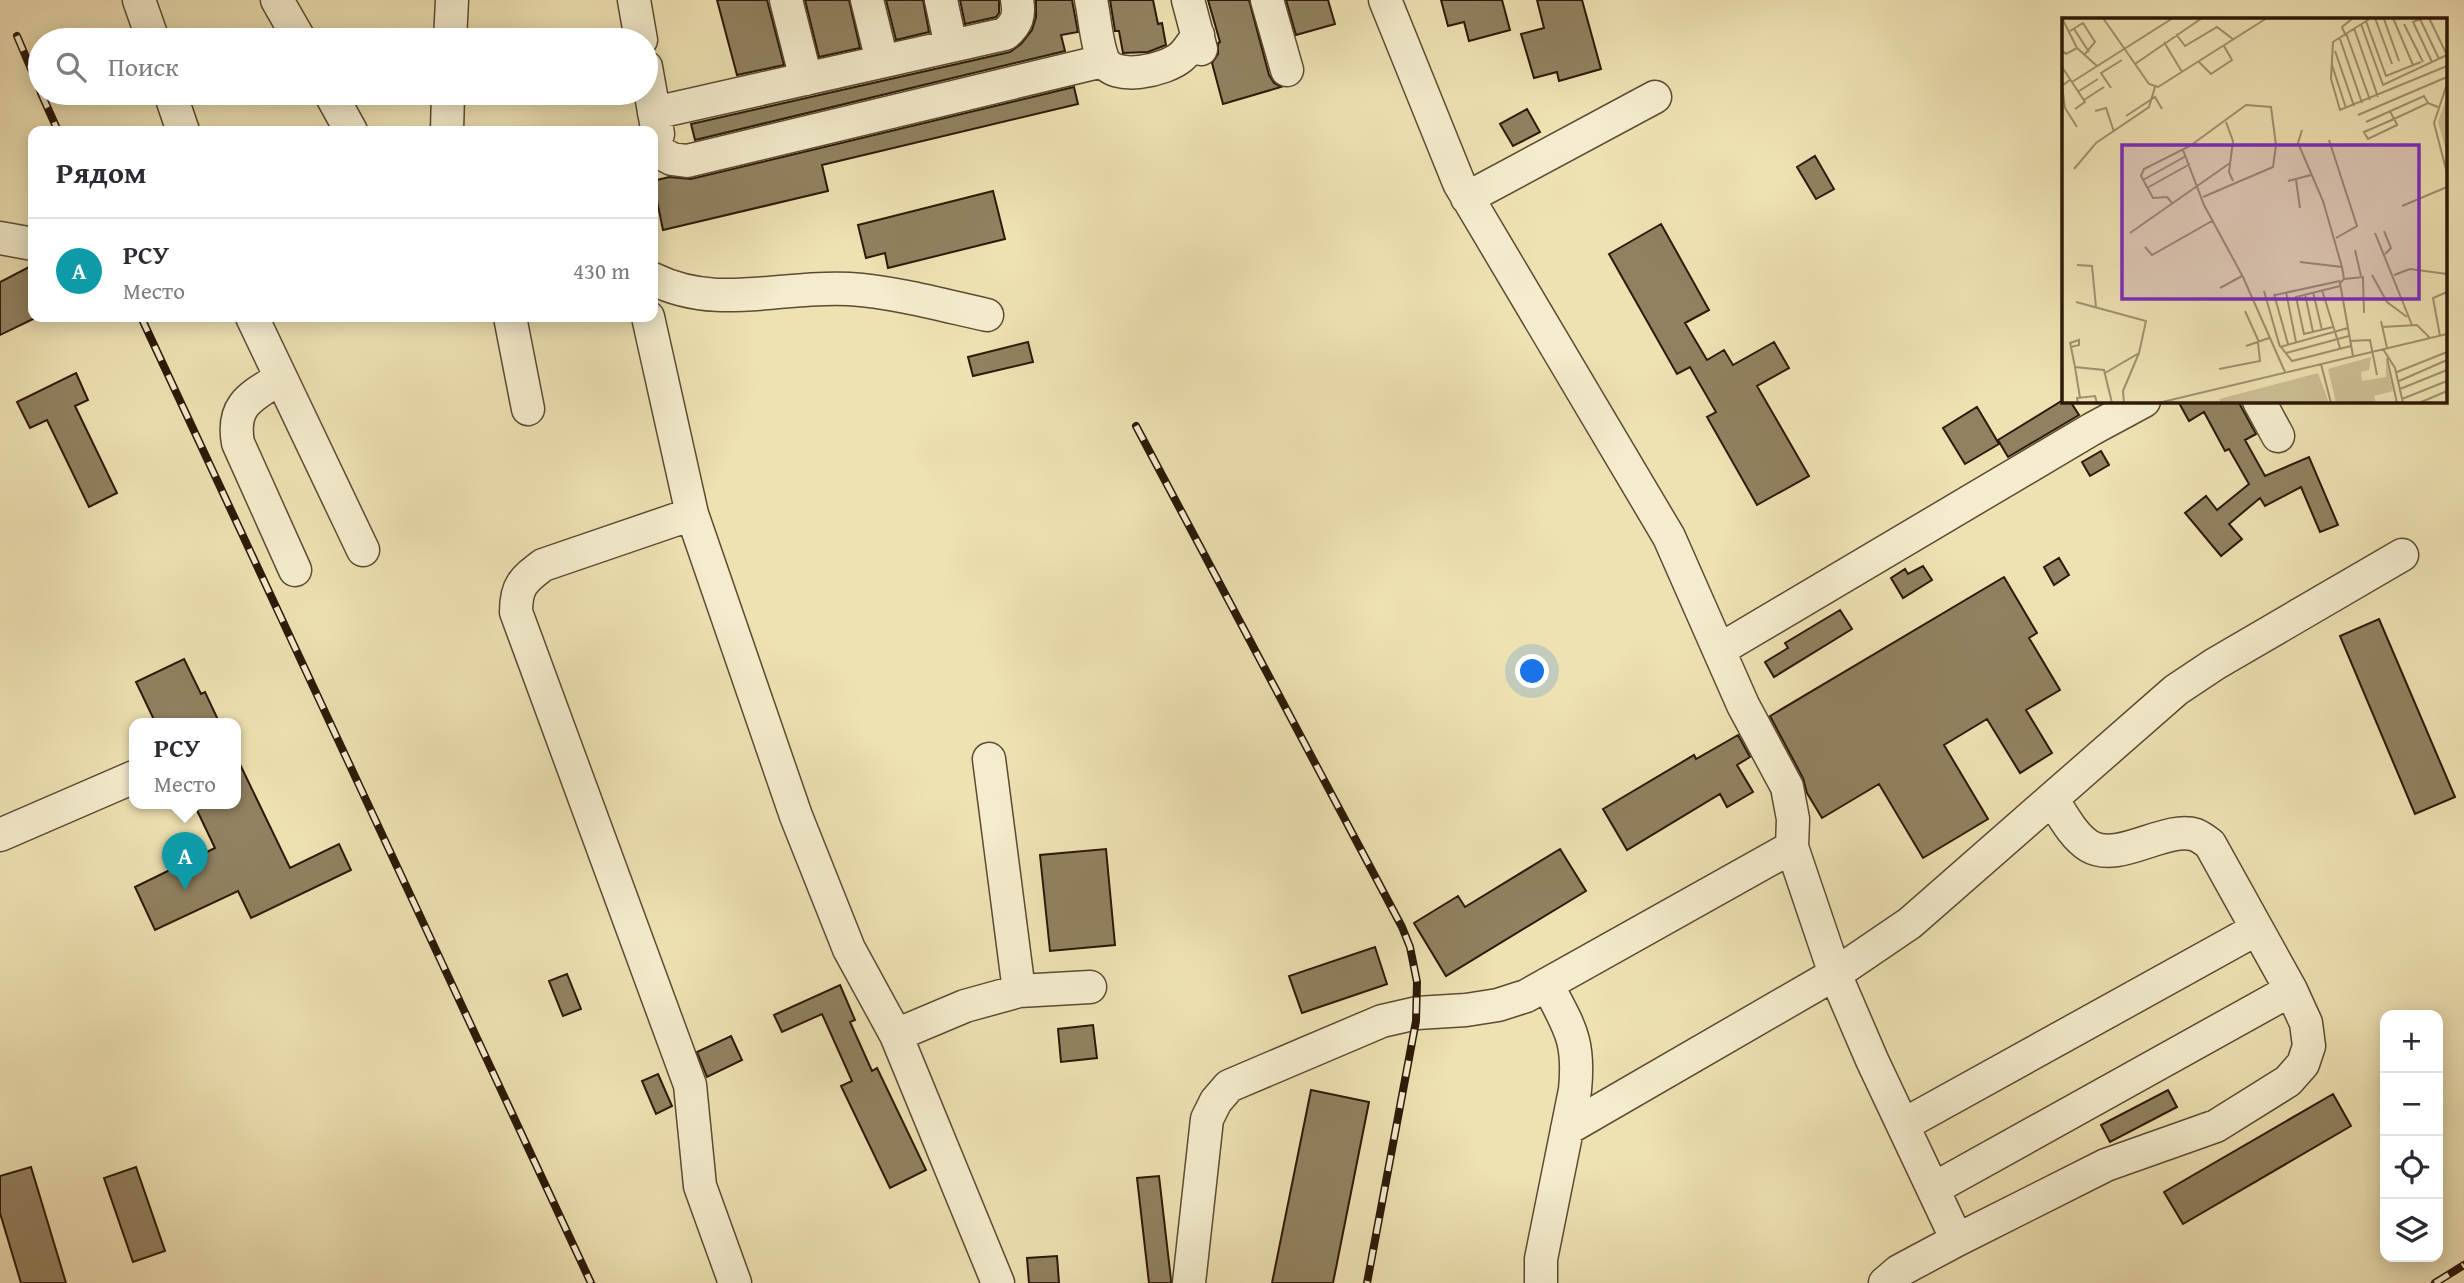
<!DOCTYPE html>
<html lang="ru">
<meta charset="utf-8">
<style>
body{margin:0;font-family:"Gentium Book Plus",serif;background:#f2f2f3;color:#2b2b33}
.controls{position:absolute;right:21px;bottom:21px;display:grid;overflow:hidden;border-radius:14px;box-shadow:0 4px 18px #0003}
.controls button{width:63px;height:63px;display:grid;place-items:center;padding:0;border:0;border-bottom:2px solid #e1e1e2;background:#fff;color:#2b2b33;font:35px sans-serif}
.you{position:absolute;left:1533px;top:672px;width:24px;height:24px;margin:-18px;border:5px solid #fff;border-radius:50%;background:#1a73e8;box-shadow:0 0 0 10px #1a73e833}
.badge{display:grid;place-items:center;width:46px;height:46px;border-radius:50%;background:#2563eb;color:#fff;font-size:23px;font-weight:700}
.pin{position:absolute;translate:-50% -58px;filter:drop-shadow(0 2px 4px #0008)}
.pin::after{content:'';position:absolute;top:37px;width:24px;height:21px;background:inherit;clip-path:polygon(0 0,100% 0,50% 100%)}
.popup{position:absolute;left:129px;top:718px;width:112px;height:91px;box-sizing:border-box;display:grid;place-content:center;border-radius:14px;background:#fff;filter:drop-shadow(0 2px 5px #0005);font-size:23px;white-space:nowrap;color:#7c7c81}
.popup b{font-size:26px;color:#2b2b33}
.popup::after{content:'';position:absolute;left:50%;top:100%;margin-left:-14px;border:14px solid transparent;border-top-color:#fff}
.list{margin:0;padding:0;list-style:none}
h2{display:flex;justify-content:space-between;align-items:center;height:91px;margin:0;padding:0 28px;font-size:30px}
h2 small{font-size:23px;font-weight:400;color:#7c7c81}
.list li{display:grid;grid-template-columns:46px 1fr auto;gap:21px;align-items:center;box-sizing:border-box;height:105px;padding:0 28px;border-top:2px solid #e1e1e2}
.list b{display:block;font-size:26px;white-space:nowrap}
.list p{margin:0;font-size:23px;white-space:nowrap;color:#7c7c81}
.list em{font-size:23px;font-style:normal;color:#7c7c81}
.icon{flex:none;width:38px;height:38px;fill:none;stroke:currentColor;stroke-width:2;stroke-linecap:round;stroke-linejoin:round}
.map{position:relative;flex:none;width:2464px;height:1283px;overflow:hidden}
.search{position:absolute;background:#fff;box-shadow:0 4px 18px #0003;left:28px;top:28px;width:630px;height:77px;display:flex;align-items:center;gap:18px;box-sizing:border-box;padding:0 24px;border-radius:38px;color:#7c7c81;font-size:26px}
.panel{position:absolute;background:#fff;box-shadow:0 4px 18px #0003;left:28px;top:126px;width:630px;height:196px;border-radius:14px}
.map>svg:first-child{display:block}
.building{fill:#918160;stroke:#2c1908;stroke-width:2}
.lines{fill:none;stroke-linecap:round;stroke-linejoin:round}
.minor-casing{stroke:#5c4b32;stroke-width:35}
.minor{stroke:#f4eccd;stroke-width:32}
.rail-casing{stroke:#2c1908;stroke-width:8}
.rail{stroke:#f4eccd;stroke-width:5;stroke-dasharray:16;stroke-linecap:butt}
.inset-road{fill:none;stroke:#a0916e;stroke-width:2}
.view{fill:#7b2cbf;fill-opacity:0.15;stroke:#7b2cbf;stroke-width:3.5}
.inset-edge{fill:none;stroke:#2c1908;stroke-width:3.5}
</style>
<div class="map">
<svg width="2464" height="1283" viewBox="0 0 2464 1283">
<rect width="100%" height="100%" fill="#eee1b2"/>
<filter id="stains"><feTurbulence type="fractalNoise" baseFrequency=".00286" numOctaves="4"/><feColorMatrix values="0 0 0 0 .2 0 0 0 0 .09 0 0 0 0 .02 0 0 0 .5 -.17"/></filter>
<radialGradient id="worn" r=".72"><stop offset=".6" stop-color="#630" stop-opacity="0"/><stop offset="1" stop-color="#630" stop-opacity=".3"/></radialGradient>
<path class="building" d="M717,0H767L784,65L737,75Z
M805,0H849L860,48L819,57Z
M886,0H923L929,32L896,40Z
M960,0H999V13L996,17L965,24Z
M1036,0H1072L1078,32L1061,35L1065,51L695,140L691,124L1010,52L1021,44L1032,30L1036,17Z
M1110,0H1153L1158,24L1162,23L1166,45L1148,52L1123,53L1119,31H1115Z
M1208,0H1249L1269,75L1274,83L1281,87L1223,104L1212,63L1218,54V43L1220,42Z
M1286,0H1328L1335,24L1296,35Z
M1441,0H1502L1510,30L1469,41L1464,22L1448,26Z
M1537,0H1582L1601,69L1559,81L1557,72L1534,78L1521,34L1544,28Z
M1074,87L1078,104L822,165L828,191L663,230L653,181L669,177L691,179Z
M1527,109L1540,132L1513,146L1500,124Z
M1815,156L1834,189L1816,199L1797,167Z
M993,191L1005,239L888,268L885,253L866,258L858,225Z
M1661,224L1709,310L1685,323L1707,360L1724,350L1733,365L1774,342L1789,368L1757,386L1809,476L1757,505L1707,417L1716,412L1690,367L1677,374L1609,254Z
M33,265V319L0,335V282Z
M1028,342L1033,362L973,376L968,357Z
M76,373L88,400L75,406L117,493L89,507L47,420L30,428L17,402Z
M2063,400L2070,401L2079,415L2008,457L1998,440Z
M2178,401H2238L2256,434L2245,440L2265,476L2309,457L2338,525L2320,532L2301,487L2265,506L2260,498L2229,524L2242,539L2221,556L2185,513L2206,496L2217,510L2249,484L2229,449L2225,451L2204,412L2189,421Z
M1977,407L1999,444L1965,464L1943,428Z
M2101,451L2109,465L2090,476L2082,462Z
M2059,558L2069,575L2054,585L2044,567Z
M1923,566L1932,580L1903,598L1891,578L1905,569L1908,574Z
M2004,577L2037,633L2029,638L2060,690L2026,710L2052,753L2020,773L1987,719L1944,745L1988,819L1923,858L1879,784L1822,818L1807,793L1803,778L1770,716Z
M1840,610L1852,629L1774,677L1765,662L1788,648L1785,643Z
M2379,619L2455,797L2415,814L2340,636Z
M184,659L201,694L205,692L220,724H156L136,682Z
M1738,735L1750,757L1737,765L1753,792L1727,807L1720,794L1627,850L1603,809L1694,755L1696,759Z
M236,756L290,868L339,844L351,870L251,918L238,891L155,930L135,887L215,848L194,804H236Z
M1106,849L1115,945L1050,951L1040,855Z
M1560,849L1586,891L1446,976L1414,923L1458,896L1465,907Z
M1375,947L1387,984L1302,1013L1289,976Z
M567,974L581,1009L563,1016L549,981Z
M840,985L855,1020L850,1022L872,1071L877,1068L926,1170L890,1188L841,1086L852,1081L822,1014L782,1032L774,1015Z
M1093,1025L1097,1058L1061,1062L1058,1029Z
M731,1036L742,1060L707,1077L697,1052Z
M658,1074L672,1106L656,1114L642,1081Z
M1311,1090L1369,1102L1333,1283H1272Z
M2168,1090L2177,1107L2110,1142L2101,1125Z
M2333,1094L2351,1126L2183,1224L2164,1192Z
M31,1167L66,1283H21L0,1213V1176Z
M136,1167L165,1251L133,1262L104,1178Z
M1159,1176L1171,1280V1283H1149L1137,1178Z
M1057,1256L1059,1283H1029L1027,1258Z"/>
<g class="lines">
<g class="minor-casing">
<path id="minor" d="M139,0L153,40
M277,0L300,40
M634,0L641,40
M786,0L806,79
M867,0L882,61
M941,0L951,46
M1091,0C1095,18 1096,42 1103,59C1113,83 1166,70 1181,57C1188,51 1193,42 1198,35
M1188,0L1201,49
M1267,0L1287,70
M1385,0L1459,183L1669,537L1743,705L1787,787L1793,819L1792,847L1835,974L1872,1060L1957,1240
M450,40L452,0
M646,67L658,134
M170,93L183,131
M330,93L351,131
M654,113L1005,34C1017,24 1020,15 1017,0
M447,131L448,93
M655,150L672,159L687,161L1103,61
M1467,198L1655,97
M0,238L33,244
M653,279C718,311 781,285 849,289C895,292 942,305 987,315
M252,317L363,550
M510,317L528,409
M648,317L692,514L796,816L849,949L896,1035L998,1283
M281,378C252,396 231,404 238,443L295,570
M2259,401L2278,436
M692,514L543,565C523,580 516,586 516,612L690,1085L700,1186L735,1283
M1719,650L2092,429L2144,401
M989,759L1019,991
M0,835L134,777
M896,1035L965,1006L1019,991L1090,987
M1903,1125L2257,929
M1567,1129L1835,974L1910,923L2176,690L2215,664L2402,555
M1933,1189L2291,990
M1189,1283L1207,1119L1216,1101L1229,1086L1382,1021L1417,1013L1466,1010L1498,1005L1526,996L1792,847
M1541,1283V1259L1575,1090C1580,1039 1569,1027 1547,984
M1885,1283L1899,1271L1957,1240L2106,1165L2216,1126L2288,1081L2303,1064L2309,1046L2306,1023L2291,990L2210,844C2206,841 2201,837 2196,835C2165,825 2119,864 2089,846C2073,836 2062,814 2052,799"/>
</g>
<use href="#minor" class="minor"/>
<g class="rail-casing">
<path id="rail" d="M17,36L40,90
M41,93L58,131
M141,317L591,1283
M1136,426L1402,927L1410,947L1417,982L1416,1021L1367,1283
M2435,1283L2464,1265"/>
</g>
<use href="#rail" class="rail"/>
</g>
<g transform="translate(2062 18)">
<rect width="385" height="385" fill="#eee1b2"/>
<path d="M385,78V137L376,104ZM309,339L307,352L299,354L300,363L324,359V341L331,373L312,378L314,385H274L266,351ZM256,355L267,385H159L157,381Z" fill="#cdbf95"/>
<path class="inset-road" d="M0,0L15,30M41,0L87,66L96,69L205,0M309,0L271,24L269,61L278,92L385,48M313,0L330,46M331,0L351,47M360,0L351,4L370,44M322,1L337,43M358,1L377,41M304,3L324,58L359,44M299,6L321,67L385,37L367,0M342,6L361,44M292,10L316,79M12,11L27,34M8,13L21,5L33,24L23,36M284,15L308,82M114,16L123,28L155,9L172,22M283,16L280,9L291,0M278,21L300,85M102,24L120,54M0,32L4,36L15,30L35,48M273,33L292,88M137,44L149,56L170,42L162,28M73,46L140,0M270,47L284,90M0,49L23,84L13,91M9,61L0,68L3,90L15,109M10,64L111,0M385,66L372,105L385,155M49,70L39,55L60,42M17,73L36,61M22,82L42,69M33,93L44,90L52,114M328,93L332,101L335,106V107L306,121L302,114L332,101L366,85L376,89M296,97L385,59M64,98L93,79L100,91M164,104L171,123L167,154L171,163M304,104L362,78L366,85M240,112L236,125L261,183L280,249M267,122L295,208L274,220M121,132L142,187L181,259L223,354M12,151L34,125L87,89L93,69M81,162L124,138M234,162L238,190M226,163L249,157M85,170L128,146M110,185L105,179L91,180L79,158L82,151L128,128L184,87L209,89L214,127L211,149L141,179M340,188L385,169M322,213L329,230L323,236M68,215L168,145M313,215L350,307M83,229L90,237L150,203M293,232L299,258M238,244L280,249L282,261L278,265L291,338M15,247L30,248L34,289M310,257L325,284L345,299M332,257L348,251L385,256M282,261L301,259L302,295M158,270L180,258M260,272L278,330M202,273L218,329M224,274L234,324M251,274L260,312M212,276L226,326M243,276L251,314M213,277L278,263M14,284L84,303L77,335L43,355M183,293L197,324M319,303L325,330M271,309L242,316L234,279L278,268M320,309L355,307L368,320M378,318L371,280L385,274M288,323L308,322L315,357M184,328L207,320M9,329L17,327V322L8,325L9,329L13,349L42,352L50,385M218,329L286,310M219,329L230,343L289,328M321,331L333,350L341,385M224,335L287,318M325,340L335,385M259,346L269,385M13,349L18,380M157,351L198,343L196,325M335,354L385,334M337,363L385,342M338,371L385,352M340,381L385,363M16,385L15,380L33,378L35,385M62,385L61,373L77,335M96,385L385,316M357,385L385,373"/>
<path class="view" d="M60,127H357V281H60Z"/>
<rect width="385" height="385" class="inset-edge"/>
</g>
<rect width="100%" height="100%" filter="url(#stains)"/>
<rect width="100%" height="100%" fill="url(#worn)"/>
</svg>
<div class="controls">
<button>+</button>
<button>−</button>
<button><svg class="icon" aria-label="locate" viewBox="0 0 24 24"><circle cx="12" cy="12" r="6"/><path d="M12 2v4M12 18v4M2 12h4M18 12h4"/></svg></button>
<button><svg class="icon" aria-label="layers" viewBox="0 0 24 24"><path d="M12 4l9 5-9 5-9-5zM3 14l9 5 9-5"/></svg></button>
</div>
<div class="you"></div>
<div class="pin badge" style="left:185px;top:890px;background:#0f9aa8">A</div>
<div class="popup"><b>РСУ</b>Место</div>
<div class="search"><svg class="icon" aria-label="search" viewBox="0 0 24 24"><circle cx="10" cy="10" r="6"/><path d="M15 15l6 6"/></svg>Поиск</div>
<section class="panel">
<h2>Рядом<small></small></h2>
<ul class="list">
<li><span class="badge" style="background:#0f9aa8">A</span><div><b>РСУ</b><p>Место</p></div><em>430 m</em></li>
</ul>
</section>
</div>
